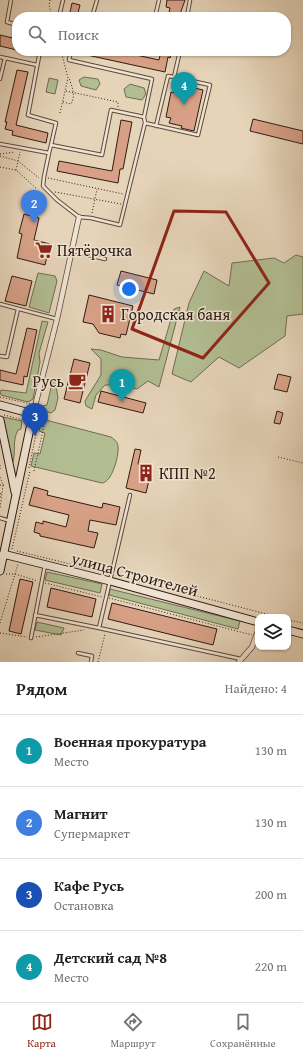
<!DOCTYPE html>
<html lang="ru">
<meta charset="utf-8">
<style>
body{margin:0;font-family:"Gentium Book Plus",serif;background:#f6f6f6;color:#202124}
.controls{position:absolute;right:12px;bottom:12px;display:grid;overflow:hidden;border-radius:8px;box-shadow:0 1px 3px #0004}
.controls button{width:36px;height:36px;display:grid;place-items:center;padding:0;border:0;border-bottom:1px solid #e0e0e0;background:#fff;color:#202124;font:20px sans-serif}
.you{position:absolute;left:129px;top:289px;width:14px;height:14px;margin:-10px;border:3px solid #fff;border-radius:50%;background:#1a73e8;box-shadow:0 0 0 6px #1a73e833}
.badge{display:grid;place-items:center;width:26px;height:26px;border-radius:50%;background:#8f2418;color:#fff;font-size:13px;font-weight:700}
.pin{position:absolute;translate:-50% -33px;filter:drop-shadow(0 1px 2px #0008)}
.pin::after{content:'';position:absolute;top:21px;width:14px;height:12px;background:inherit;clip-path:polygon(0 0,100% 0,50% 100%)}
.list{margin:0;padding:0;list-style:none}
h2{display:flex;justify-content:space-between;align-items:center;height:52px;margin:0;padding:0 16px;font-size:17px}
h2 small{font-size:13px;font-weight:400;color:#757577}
.list li{display:grid;grid-template-columns:26px 1fr auto;gap:12px;align-items:center;box-sizing:border-box;height:72px;padding:0 16px;border-top:1px solid #e0e0e0}
.list b{display:block;font-size:15px;white-space:nowrap}
.list p{margin:0;font-size:13px;white-space:nowrap;color:#757577}
.list em{font-size:13px;font-style:normal;color:#757577}
.icon{flex:none;width:22px;height:22px;fill:none;stroke:currentColor;stroke-width:2;stroke-linecap:round;stroke-linejoin:round}
.map{position:relative;flex:none;width:303px;height:662px;overflow:hidden}
.search{position:absolute;background:#fff;box-shadow:0 1px 3px #0004;left:12px;right:12px;top:12px;height:44px;display:flex;align-items:center;gap:10px;box-sizing:border-box;padding:0 14px;border-radius:16px;color:#757577;font-size:15px}
.sheet{height:340px;background:#fff}
nav{display:flex;justify-content:space-around;align-items:center;box-sizing:border-box;height:56px;border-top:1px solid #e0e0e0;background:#fff;font-size:11px;color:#757577}
nav a{display:grid;justify-items:center;gap:2px}
nav .on{color:#8f2418}
.map>svg:first-child{display:block}
.green{fill:#b2bd92;stroke:#706c52}
.building{fill:#d8a187;stroke:#2e1b13}
.lines{fill:none;stroke-linecap:round;stroke-linejoin:round}
.lane-casing{stroke:#5c493c;stroke-width:4.5}
.street-casing{stroke:#5c493c;stroke-width:6}
.secondary-casing{stroke:#2e1b13;stroke-width:9}
.path{stroke:#2e1b13;stroke-width:1;stroke-dasharray:1 2;stroke-linecap:butt}
.lane{stroke:#efe3d2;stroke-width:2.5}
.street{stroke:#efe3d2;stroke-width:4.5}
.secondary{stroke:#efe3d2;stroke-width:7}
.marked{fill:none;stroke:#8f2418;stroke-width:3;stroke-linejoin:round}
.labels{text-anchor:middle;dominant-baseline:central;stroke-width:3;stroke-linejoin:round;paint-order:stroke}
.poi-label{font-size:16px;fill:#2e1b13;stroke:#efe3d2;text-anchor:start}
.street-label{font-size:16px;fill:#2e1b13;stroke:#efe3d2}
</style>
<div class="map">
<svg width="303" height="662" viewBox="0 0 303 662">
<rect width="100%" height="100%" fill="#e6d4b9"/>
<filter id="stains"><feTurbulence type="fractalNoise" baseFrequency=".005" numOctaves="4"/><feColorMatrix values="0 0 0 0 .2 0 0 0 0 .09 0 0 0 0 .02 0 0 0 .5 -.17"/></filter>
<radialGradient id="worn" r=".72"><stop offset=".6" stop-color="#630" stop-opacity="0"/><stop offset="1" stop-color="#630" stop-opacity=".3"/></radialGradient>
<path class="green" d="M84,77L98,79L100,84L96,90L81,86L79,80Z
M49,78L58,80L55,94L46,92Z
M130,84L144,88L146,94L142,100L126,97L124,89Z
M296,255L303,257V314L287,316L285,336L239,368L219,357L191,382L172,374L189,303L204,271L229,286L232,263L274,258L284,263Z
M38,273L55,276L57,281L49,313L29,307Z
M180,307L159,387L148,381L137,389L118,385H105L96,395L92,409L86,406L85,401L101,375V359L91,349L101,350L122,357L159,360L174,309Z
M42,321L48,322L39,353L40,362L33,399L28,402L1,395L0,391L2,390L26,393Z
M53,379L55,380L58,398L55,410L51,413L42,410V406L47,405Z
M3,417L22,421L21,429L18,430C12,441 16,450 13,462H11Z
M42,419L111,437C115,440 118,442 118,447C119,456 112,482 102,483L31,466L34,453L40,454L45,433L39,431Z
M47,572L102,584L100,593L45,580Z
M110,589L240,621L238,629L109,595Z
M37,622L64,628L61,635L35,630Z"/>
<path class="building" d="M167,0H185L179,17H168L170,8L166,7Z
M72,3L80,5L77,17H69Z
M0,35L17,39V50L0,46Z
M88,51H118L159,60L161,51H172L170,58L168,57L165,72L87,55Z
M17,70L28,72L16,125L48,133L46,143L12,135L13,131L5,129L7,122H5Z
M190,87L203,90L194,131L181,128L182,126L169,123L171,118L166,117L171,92L176,93L177,89L184,91L185,89L190,90Z
M253,119L303,131V144L250,131Z
M121,120L132,122L123,169H120L118,183L57,171L59,161L112,171Z
M24,214L39,218L34,240L50,244L45,265L17,258L22,234L19,233Z
M121,271L157,280L154,294L117,285Z
M12,276L32,281L26,306L5,301Z
M89,295L133,306L126,335L121,334L120,338L99,333L93,324L83,322Z
M27,328L37,330L27,377L24,376L23,385L0,380V370L16,374Z
M74,359L90,363L80,403L64,399Z
M278,374L291,377L287,392L274,389Z
M101,391L146,403L143,413L98,402Z
M277,411L283,413L280,424L274,423Z
M135,449L141,450L138,464L152,467L146,493L126,488Z
M34,487L48,491L47,495L102,508L103,503L120,507L116,525L90,520L88,531L98,533L94,548L40,536V534L34,532L36,522L43,524V521L66,527L69,515L29,505Z
M20,579L33,582L21,634L9,631Z
M51,588L96,599L92,617L47,607Z
M112,603L217,629L213,645L108,619Z"/>
<g class="lines">
<g class="lane-casing">
<path id="lane" d="M11,0L7,22L17,25
M59,17L63,0
M92,17L97,0
M155,17L159,0
M187,17L190,0
M40,51L28,115L56,123L51,145
M0,57L5,58L0,79
M5,58L37,65
M145,123L198,135L210,85L174,77L180,51
M156,126L168,76L174,77
M0,144L49,153L44,177L43,186L57,200L79,217L91,218L120,225L145,123L144,117L152,79L69,60L71,51
M49,153L51,145L102,155L111,110L144,117
M72,251L105,259
M0,304L57,319
M0,356L7,357L18,309
M0,518L10,521
M35,615L99,628L130,495
M99,628L241,659
M31,638L45,565
M78,653L92,656L91,662"/>
</g>
<g class="street-casing">
<path id="street" d="M33,414L57,319L79,217
M239,662L252,647L258,631"/>
</g>
<g class="secondary-casing">
<path id="secondary" d="M0,405L33,414L0,571
M0,420L15,492
M3,554L110,581L258,622
M288,630L303,634"/>
</g>
<path class="path" d="M50,0L49,5L52,17
M66,91L118,102V107
M63,102L71,104C76,95 72,87 69,78
M60,113L68,78L61,51
M0,154L15,152
M0,156L18,161L39,178
M0,167L16,170L37,189
M16,170L20,152
M48,178L123,194
M55,192L121,204
M92,213L97,189
M0,397L31,404
M4,415L24,420
M278,457L303,463
M0,465V470
M29,468L40,415
M34,471L46,417
M0,477L3,485L0,509
M0,485H6
M0,497L1,492
M12,549L30,471
M17,551L107,573
M6,574H15L38,581
M116,575L278,617
M45,583L102,597
M109,598L252,635
M288,620L303,623
M0,623L18,564
M0,633L27,637
M36,637L84,630
M98,662L105,634"/>
<use href="#lane" class="lane"/>
<use href="#street" class="street"/>
<use href="#secondary" class="secondary"/>
</g>
<path class="marked" d="M174,211L226,212L269,283L203,358L132,329Z"/>
<defs>
<g id="supermarket-bare" transform="scale(1.38)"><path d="M-6-5.5h2.5l.6 2H6L4.5 2H-2.5L-4.4-4H-6ZM-1.5 3.2a1.3 1.3 0 1 0 .1 0ZM3 3.2a1.3 1.3 0 1 0 .1 0Z" fill="#8f2418" stroke="#efe3d2" stroke-width="2.5" paint-order="stroke"/></g>
<g id="building-bare" transform="scale(1.38)"><path d="M-4-6H4V6H1V3H-1V6H-4ZM-2.5-4.3h1.7v1.8h-1.7ZM.8-4.3h1.7v1.8H.8ZM-2.5-1h1.7V.8h-1.7ZM.8-1h1.7V.8H.8Z" fill="#8f2418" stroke="#efe3d2" stroke-width="2.5" paint-order="stroke"/></g>
<g id="cafe-bare" transform="scale(1.38)"><path d="M-5.5-4.5H6V0H3Q3 3.5 0 3.5H-2.5Q-5.5 3.5-5.5 0ZM3-3.2v2h1.7v-2ZM-6 4.5H4V6H-6Z" fill="#8f2418" stroke="#efe3d2" stroke-width="2.5" paint-order="stroke"/></g>
</defs>
<g fill-rule="evenodd">
<use href="#supermarket-bare" x="44" y="250"/>
<use href="#building-bare" x="108" y="314"/>
<use href="#cafe-bare" x="77" y="381"/>
<use href="#building-bare" x="146" y="473"/>
</g>
<g class="labels">
<g class="poi-label">
<text x="57" y="250">Пятёрочка</text>
<text x="121" y="314">Городская баня</text>
<text x="64" y="381" text-anchor="end">Русь</text>
<text x="159" y="473">КПП №2</text>
</g>
<g class="street-label">
<text transform="translate(135 574) rotate(15)">улица Строителей</text>
</g>
</g>
<rect width="100%" height="100%" filter="url(#stains)"/>
<rect width="100%" height="100%" fill="url(#worn)"/>
</svg>
<div class="controls">
<button><svg class="icon" aria-label="layers" viewBox="0 0 24 24"><path d="M12 4l9 5-9 5-9-5zM3 14l9 5 9-5"/></svg></button>
</div>
<div class="you"></div>
<div class="pin badge" style="left:122px;top:402px;background:#0f9aa8">1</div>
<div class="pin badge" style="left:34px;top:223px;background:#3f7fe0">2</div>
<div class="pin badge" style="left:35px;top:436px;background:#1a4fb4">3</div>
<div class="pin badge" style="left:184px;top:105px;background:#0f9aa8">4</div>
<div class="search"><svg class="icon" aria-label="search" viewBox="0 0 24 24"><circle cx="10" cy="10" r="6"/><path d="M15 15l6 6"/></svg>Поиск</div>
</div>
<section class="sheet">
<h2>Рядом<small>Найдено: 4</small></h2>
<ul class="list">
<li><span class="badge" style="background:#0f9aa8">1</span><div><b>Военная прокуратура</b><p>Место</p></div><em>130 m</em></li>
<li><span class="badge" style="background:#3f7fe0">2</span><div><b>Магнит</b><p>Супермаркет</p></div><em>130 m</em></li>
<li><span class="badge" style="background:#1a4fb4">3</span><div><b>Кафе Русь</b><p>Остановка</p></div><em>200 m</em></li>
<li><span class="badge" style="background:#0f9aa8">4</span><div><b>Детский сад №8</b><p>Место</p></div><em>220 m</em></li>
</ul>
</section>
<nav>
<a class="on"><svg class="icon" aria-label="map" viewBox="0 0 24 24"><path d="M3 6l6-2 6 2 6-2v14l-6 2-6-2-6 2zM9 4v14M15 6v14"/></svg>Карта</a>
<a><svg class="icon" aria-label="directions" viewBox="0 0 24 24"><path d="M12 3l9 9-9 9-9-9zM9 14v-3h6M13 9l2 2-2 2"/></svg>Маршрут</a>
<a><svg class="icon" aria-label="saved" viewBox="0 0 24 24"><path d="M7 4h10v16l-5-4-5 4z"/></svg>Сохранённые</a>
</nav>
